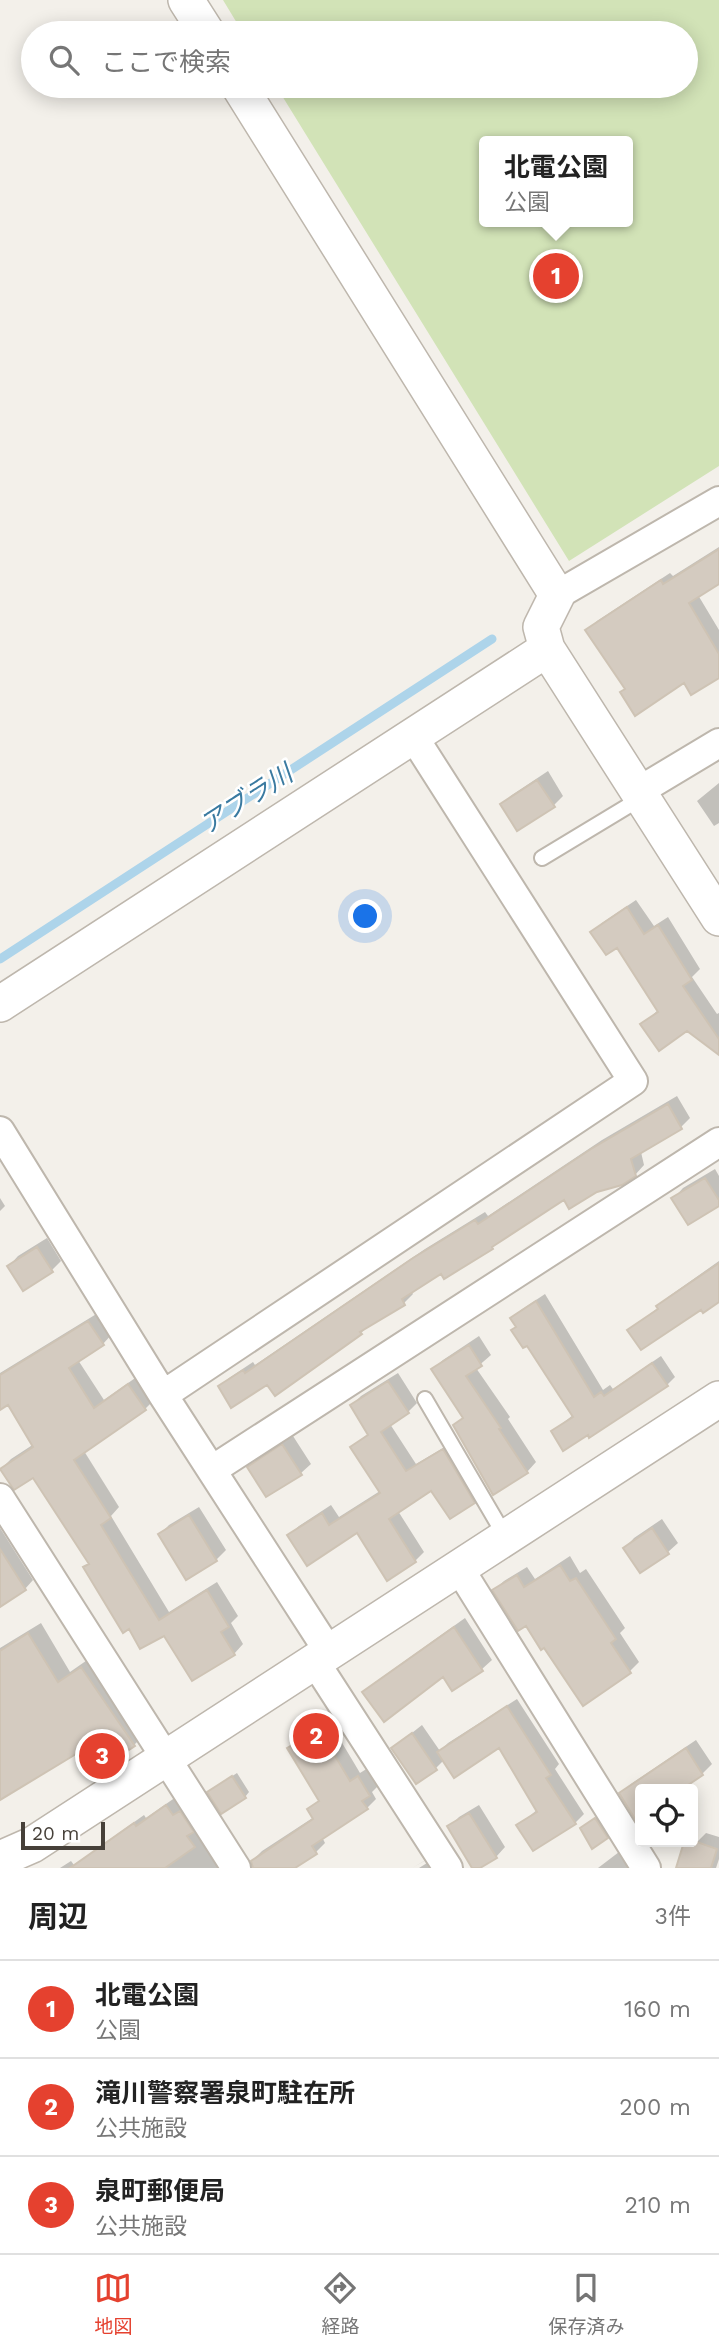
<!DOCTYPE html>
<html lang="ja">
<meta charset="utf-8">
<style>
body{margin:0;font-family:"Work Sans","Noto Sans JP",sans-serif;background:#f6f6f6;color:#222}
.controls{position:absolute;right:21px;bottom:21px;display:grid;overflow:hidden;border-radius:7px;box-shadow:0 4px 18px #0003}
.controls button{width:63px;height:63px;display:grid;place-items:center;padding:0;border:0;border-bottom:2px solid #e0e0e0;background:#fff;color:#222;font:35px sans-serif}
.scale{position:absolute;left:21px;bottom:18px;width:84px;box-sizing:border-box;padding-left:7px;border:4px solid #464039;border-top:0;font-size:19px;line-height:24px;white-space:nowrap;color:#464039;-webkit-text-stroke:5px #fff;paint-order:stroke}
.you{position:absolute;left:366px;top:917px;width:24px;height:24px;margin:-18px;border:5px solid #fff;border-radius:50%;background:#1a73e8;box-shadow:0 0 0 10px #1a73e833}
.badge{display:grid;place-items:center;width:46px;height:46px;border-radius:50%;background:#e5412f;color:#fff;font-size:23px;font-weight:700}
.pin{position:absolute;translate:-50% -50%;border:4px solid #fff;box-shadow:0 2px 7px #0006}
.popup{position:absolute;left:479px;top:136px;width:154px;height:91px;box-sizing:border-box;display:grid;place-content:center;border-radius:7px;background:#fff;filter:drop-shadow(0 2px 5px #0005);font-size:23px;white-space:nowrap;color:#767676}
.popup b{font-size:26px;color:#222}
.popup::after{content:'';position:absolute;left:50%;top:100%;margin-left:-14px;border:14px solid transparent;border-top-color:#fff}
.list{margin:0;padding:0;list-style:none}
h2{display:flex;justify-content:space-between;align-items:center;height:91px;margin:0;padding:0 28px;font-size:30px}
h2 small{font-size:23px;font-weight:400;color:#767676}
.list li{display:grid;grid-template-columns:46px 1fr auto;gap:21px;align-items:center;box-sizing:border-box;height:98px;padding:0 28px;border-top:2px solid #e0e0e0}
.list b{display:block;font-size:26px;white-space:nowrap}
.list p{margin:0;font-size:23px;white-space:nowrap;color:#767676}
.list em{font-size:23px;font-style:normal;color:#767676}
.icon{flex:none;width:38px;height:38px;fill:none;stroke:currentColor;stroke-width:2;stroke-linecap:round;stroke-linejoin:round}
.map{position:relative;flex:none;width:719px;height:1868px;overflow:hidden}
.search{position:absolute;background:#fff;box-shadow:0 4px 18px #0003;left:21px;right:21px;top:21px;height:77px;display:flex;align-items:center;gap:18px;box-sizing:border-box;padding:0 24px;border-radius:38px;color:#767676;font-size:26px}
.sheet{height:385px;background:#fff}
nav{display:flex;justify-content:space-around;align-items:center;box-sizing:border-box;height:98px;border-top:2px solid #e0e0e0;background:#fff;font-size:19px;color:#767676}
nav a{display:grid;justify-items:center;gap:4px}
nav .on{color:#e5412f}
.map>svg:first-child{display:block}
.green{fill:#d2e3b7;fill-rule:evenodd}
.shadow{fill:#0003}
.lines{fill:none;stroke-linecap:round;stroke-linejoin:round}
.stream{stroke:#add4ea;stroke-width:9}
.building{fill:#d4cbc0;stroke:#cec3b4;stroke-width:2}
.service-casing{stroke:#beb7ad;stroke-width:18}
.minor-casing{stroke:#beb7ad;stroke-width:32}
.tertiary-casing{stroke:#beb7ad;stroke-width:38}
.service{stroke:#fff;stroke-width:14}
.minor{stroke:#fff;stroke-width:28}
.tertiary{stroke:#fff;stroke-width:35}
.labels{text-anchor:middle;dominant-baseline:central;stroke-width:5;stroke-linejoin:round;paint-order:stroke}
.water-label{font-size:26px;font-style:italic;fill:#3a7aa0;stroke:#fff}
</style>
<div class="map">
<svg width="719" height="1868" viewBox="0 0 719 1868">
<rect width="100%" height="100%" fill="#f3f0ea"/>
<path class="green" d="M223,0H719V466L569,561L276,86H686V33H243ZM484,141H628V222H484Z"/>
<path class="shadow" d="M719,547V582L698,595L719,630V674L626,688L588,631L597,621L670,573L673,576Z
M548,771L563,796L554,805L502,804L512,795Z
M719,783V823L714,826L697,801Z
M636,900L654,926L668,917L700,969L692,977L717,1014L719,1013V1053L687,1029L643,1024L658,1010L618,945L592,932L602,923Z
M677,1096L690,1118L681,1127L641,1152L644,1165L635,1175L596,1190L564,1198L500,1239L492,1247L441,1271L411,1291L413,1294L404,1303L368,1326L361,1333L268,1383L220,1387L229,1378L253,1362L255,1365L425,1249L485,1212L488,1216L602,1140Z
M715,1169L719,1176V1204L674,1198L683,1188Z
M0,1198L5,1206L0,1211Z
M47,1238L61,1261L52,1270L9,1266L18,1256Z
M719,1261V1300L701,1308L629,1330L659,1307L668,1297Z
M545,1294L603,1390L610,1385L613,1389L661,1356L675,1377L667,1385L588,1433L553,1431L573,1415L512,1318L521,1310Z
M98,1313L112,1334L103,1344L78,1360L104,1400L138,1376L155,1399L145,1409L84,1451L119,1507L111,1516L169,1612L217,1582L238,1616L231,1623L243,1644L234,1654L165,1633L129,1627L85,1568L90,1563L33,1476L15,1487L2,1468L11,1459L34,1444L9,1403L0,1408V1373Z
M479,1336L491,1355L476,1368L510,1417L508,1419L536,1462L527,1472L455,1425L464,1417L433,1369L443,1360Z
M398,1373L417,1403L408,1412L390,1424L416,1464L453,1442L483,1493L474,1502L432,1489L398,1511L424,1552L415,1561L358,1530L289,1535L299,1526L331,1505L339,1517L380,1491L352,1447L369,1433L352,1405L361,1396Z
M293,1436L311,1464L301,1473L250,1467L259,1458Z
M199,1507L226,1550L216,1560L186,1578L160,1534L169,1525Z
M662,1519L678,1543L668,1552L640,1571L625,1548L634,1538Z
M0,1528L33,1580L25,1589L0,1599Z
M570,1556L580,1573L586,1569L625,1628L620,1633L639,1662L629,1672L527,1623L494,1590L504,1581L527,1567L535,1579Z
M465,1618L492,1660L482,1669L453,1688L444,1674L365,1692L374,1683Z
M41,1623L70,1672L93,1656L146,1733L134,1745L81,1749L0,1798V1648Z
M517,1699L559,1764L555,1769L584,1814L575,1823L519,1825L538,1809L500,1746L444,1760L436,1768L393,1748L422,1725L440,1751L448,1743Z
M329,1721L360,1773L368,1768L379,1785L372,1792L376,1799L367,1808L322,1837L325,1843L316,1852L291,1868H253L252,1861L262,1851L314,1817L309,1809L320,1799L289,1749L299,1739Z
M696,1740L712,1764L702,1774L679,1789H640V1815L636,1817L621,1793L631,1784Z
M237,1773L249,1792L245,1797L214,1788Z
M176,1797L222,1868H60L71,1861L74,1865L144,1815L146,1818Z
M479,1805L505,1847L496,1857L474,1868L449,1827L459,1817Z
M600,1815L611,1832L607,1837L587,1824Z
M706,1833L719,1837V1859L716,1868H688L697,1842Z
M619,1852L631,1868H598Z
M429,1858L436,1868H419L427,1863L426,1860L412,1868Z"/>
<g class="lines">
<path class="stream" d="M0,959L492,639"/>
</g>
<path class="building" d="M719,549V584L689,603L719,654V678L691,695L684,683L635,716L620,692L625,689L585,630L661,580L663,584Z
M537,780L555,807L517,831L500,804Z
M627,907L644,934L658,925L692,980L683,986L719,1039V1055L687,1031L659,1051L640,1024L658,1012L617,948L606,955L590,932Z
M668,1104L682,1129L631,1159L636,1176L622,1185L597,1192L569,1209L564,1200L492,1247L493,1249L444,1279L441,1274L402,1299L405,1305L360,1332L362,1334L275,1396L267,1385L231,1408L218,1386L243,1370L245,1373L413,1258L475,1220L478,1224L591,1149Z
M705,1178L719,1200V1206L688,1225L671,1198Z
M37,1247L53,1272L23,1291L7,1266Z
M719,1263V1302L703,1313L701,1310L641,1350L627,1330L658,1309L656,1306Z
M536,1301L594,1397L601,1392L604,1396L652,1363L668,1386L589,1438L588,1435L563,1451L551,1431L573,1417L527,1346L523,1348L511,1330L516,1327L510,1318Z
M88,1321L104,1345L69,1368L94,1408L128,1384L146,1410L74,1460L111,1518L101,1525L159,1620L207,1590L229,1627L221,1632L235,1655L192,1681L164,1636L140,1649L129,1629L123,1633L83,1567L89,1564L33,1478L14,1490L0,1469L33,1447L8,1405L0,1410V1375Z
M469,1345L482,1366L466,1376L501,1428L499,1429L528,1473L493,1495L453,1425L463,1418L431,1369Z
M388,1381L409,1413L381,1432L406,1471L443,1449L475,1503L450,1519L431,1491L389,1519L416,1562L387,1581L357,1533L307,1566L287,1535L322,1513L329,1525L380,1493L350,1447L368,1435L350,1405Z
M282,1444L302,1475L266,1497L247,1467Z
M189,1515L217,1561L186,1580L158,1534Z
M652,1528L669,1554L640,1573L623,1548Z
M0,1549L26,1590L0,1607Z
M560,1565L570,1581L576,1578L616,1639L611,1643L631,1673L583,1706L544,1648L541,1650L526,1626L518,1631L492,1590L517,1575L524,1587Z
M454,1627L483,1671L452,1691L443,1677L384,1722L362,1692Z
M28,1633L58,1682L81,1667L135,1746L95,1772L81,1751L0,1800V1651Z
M507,1706L551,1775L546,1778L576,1824L533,1851L516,1825L537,1812L499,1748L454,1778L437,1752Z
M319,1729L350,1781L358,1776L370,1796L362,1801L368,1809L312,1846L317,1854L295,1868H253L251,1861L313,1819L307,1809L319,1801L287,1748Z
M412,1733L437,1770L416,1784L391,1748Z
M686,1748L703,1775L682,1789H640V1827L619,1793Z
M232,1776L246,1798L221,1814L207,1792Z
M166,1805L173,1815L180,1811L194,1832L187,1836L195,1847L165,1868H70L134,1823L136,1826Z
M469,1813L497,1858L480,1868H472L447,1826Z
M595,1818L608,1838L592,1849L580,1828Z
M684,1842H697L717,1849L711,1868H676Z"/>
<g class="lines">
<g class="service-casing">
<path id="service" d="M542,858L643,797
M425,1399L505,1536"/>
</g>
<g class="minor-casing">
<path id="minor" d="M557,595L719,501
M639,791L719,743
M0,1131L163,1395L329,1652
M163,1395L633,1081L413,736
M212,1470L719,1142
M0,1498L236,1868
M459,1568L646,1868
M315,1662L448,1868"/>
</g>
<g class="tertiary-casing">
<path id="tertiary" d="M186,0L207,33
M239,86L557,595L541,627L547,649L719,918
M0,1004L547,649
M0,1859L32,1845L719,1399"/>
</g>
<use href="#service" class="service"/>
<use href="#minor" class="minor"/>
<use href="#tertiary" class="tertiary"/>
</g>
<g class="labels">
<g class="water-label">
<text transform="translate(246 799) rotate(-33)">アブラ川</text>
</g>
</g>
</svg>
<div class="controls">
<button><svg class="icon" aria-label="locate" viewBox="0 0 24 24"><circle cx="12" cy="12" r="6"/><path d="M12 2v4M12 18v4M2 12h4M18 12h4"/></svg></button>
</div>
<div class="scale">20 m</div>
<div class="you"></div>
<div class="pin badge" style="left:556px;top:276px">1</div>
<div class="popup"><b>北電公園</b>公園</div>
<div class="pin badge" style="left:316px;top:1736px">2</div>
<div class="pin badge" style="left:102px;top:1756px">3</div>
<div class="search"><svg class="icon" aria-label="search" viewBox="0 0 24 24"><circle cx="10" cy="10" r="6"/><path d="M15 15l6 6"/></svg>ここで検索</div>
</div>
<section class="sheet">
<h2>周辺<small>3件</small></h2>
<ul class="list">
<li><span class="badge">1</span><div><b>北電公園</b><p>公園</p></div><em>160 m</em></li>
<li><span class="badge">2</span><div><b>滝川警察署泉町駐在所</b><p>公共施設</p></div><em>200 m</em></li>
<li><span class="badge">3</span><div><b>泉町郵便局</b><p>公共施設</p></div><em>210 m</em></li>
</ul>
</section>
<nav>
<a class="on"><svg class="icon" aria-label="map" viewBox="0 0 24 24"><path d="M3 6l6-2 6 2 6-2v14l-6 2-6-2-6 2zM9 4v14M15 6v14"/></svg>地図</a>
<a><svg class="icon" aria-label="directions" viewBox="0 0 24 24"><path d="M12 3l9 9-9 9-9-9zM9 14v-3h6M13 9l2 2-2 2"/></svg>経路</a>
<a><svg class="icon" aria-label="saved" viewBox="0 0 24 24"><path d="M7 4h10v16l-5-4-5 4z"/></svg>保存済み</a>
</nav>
